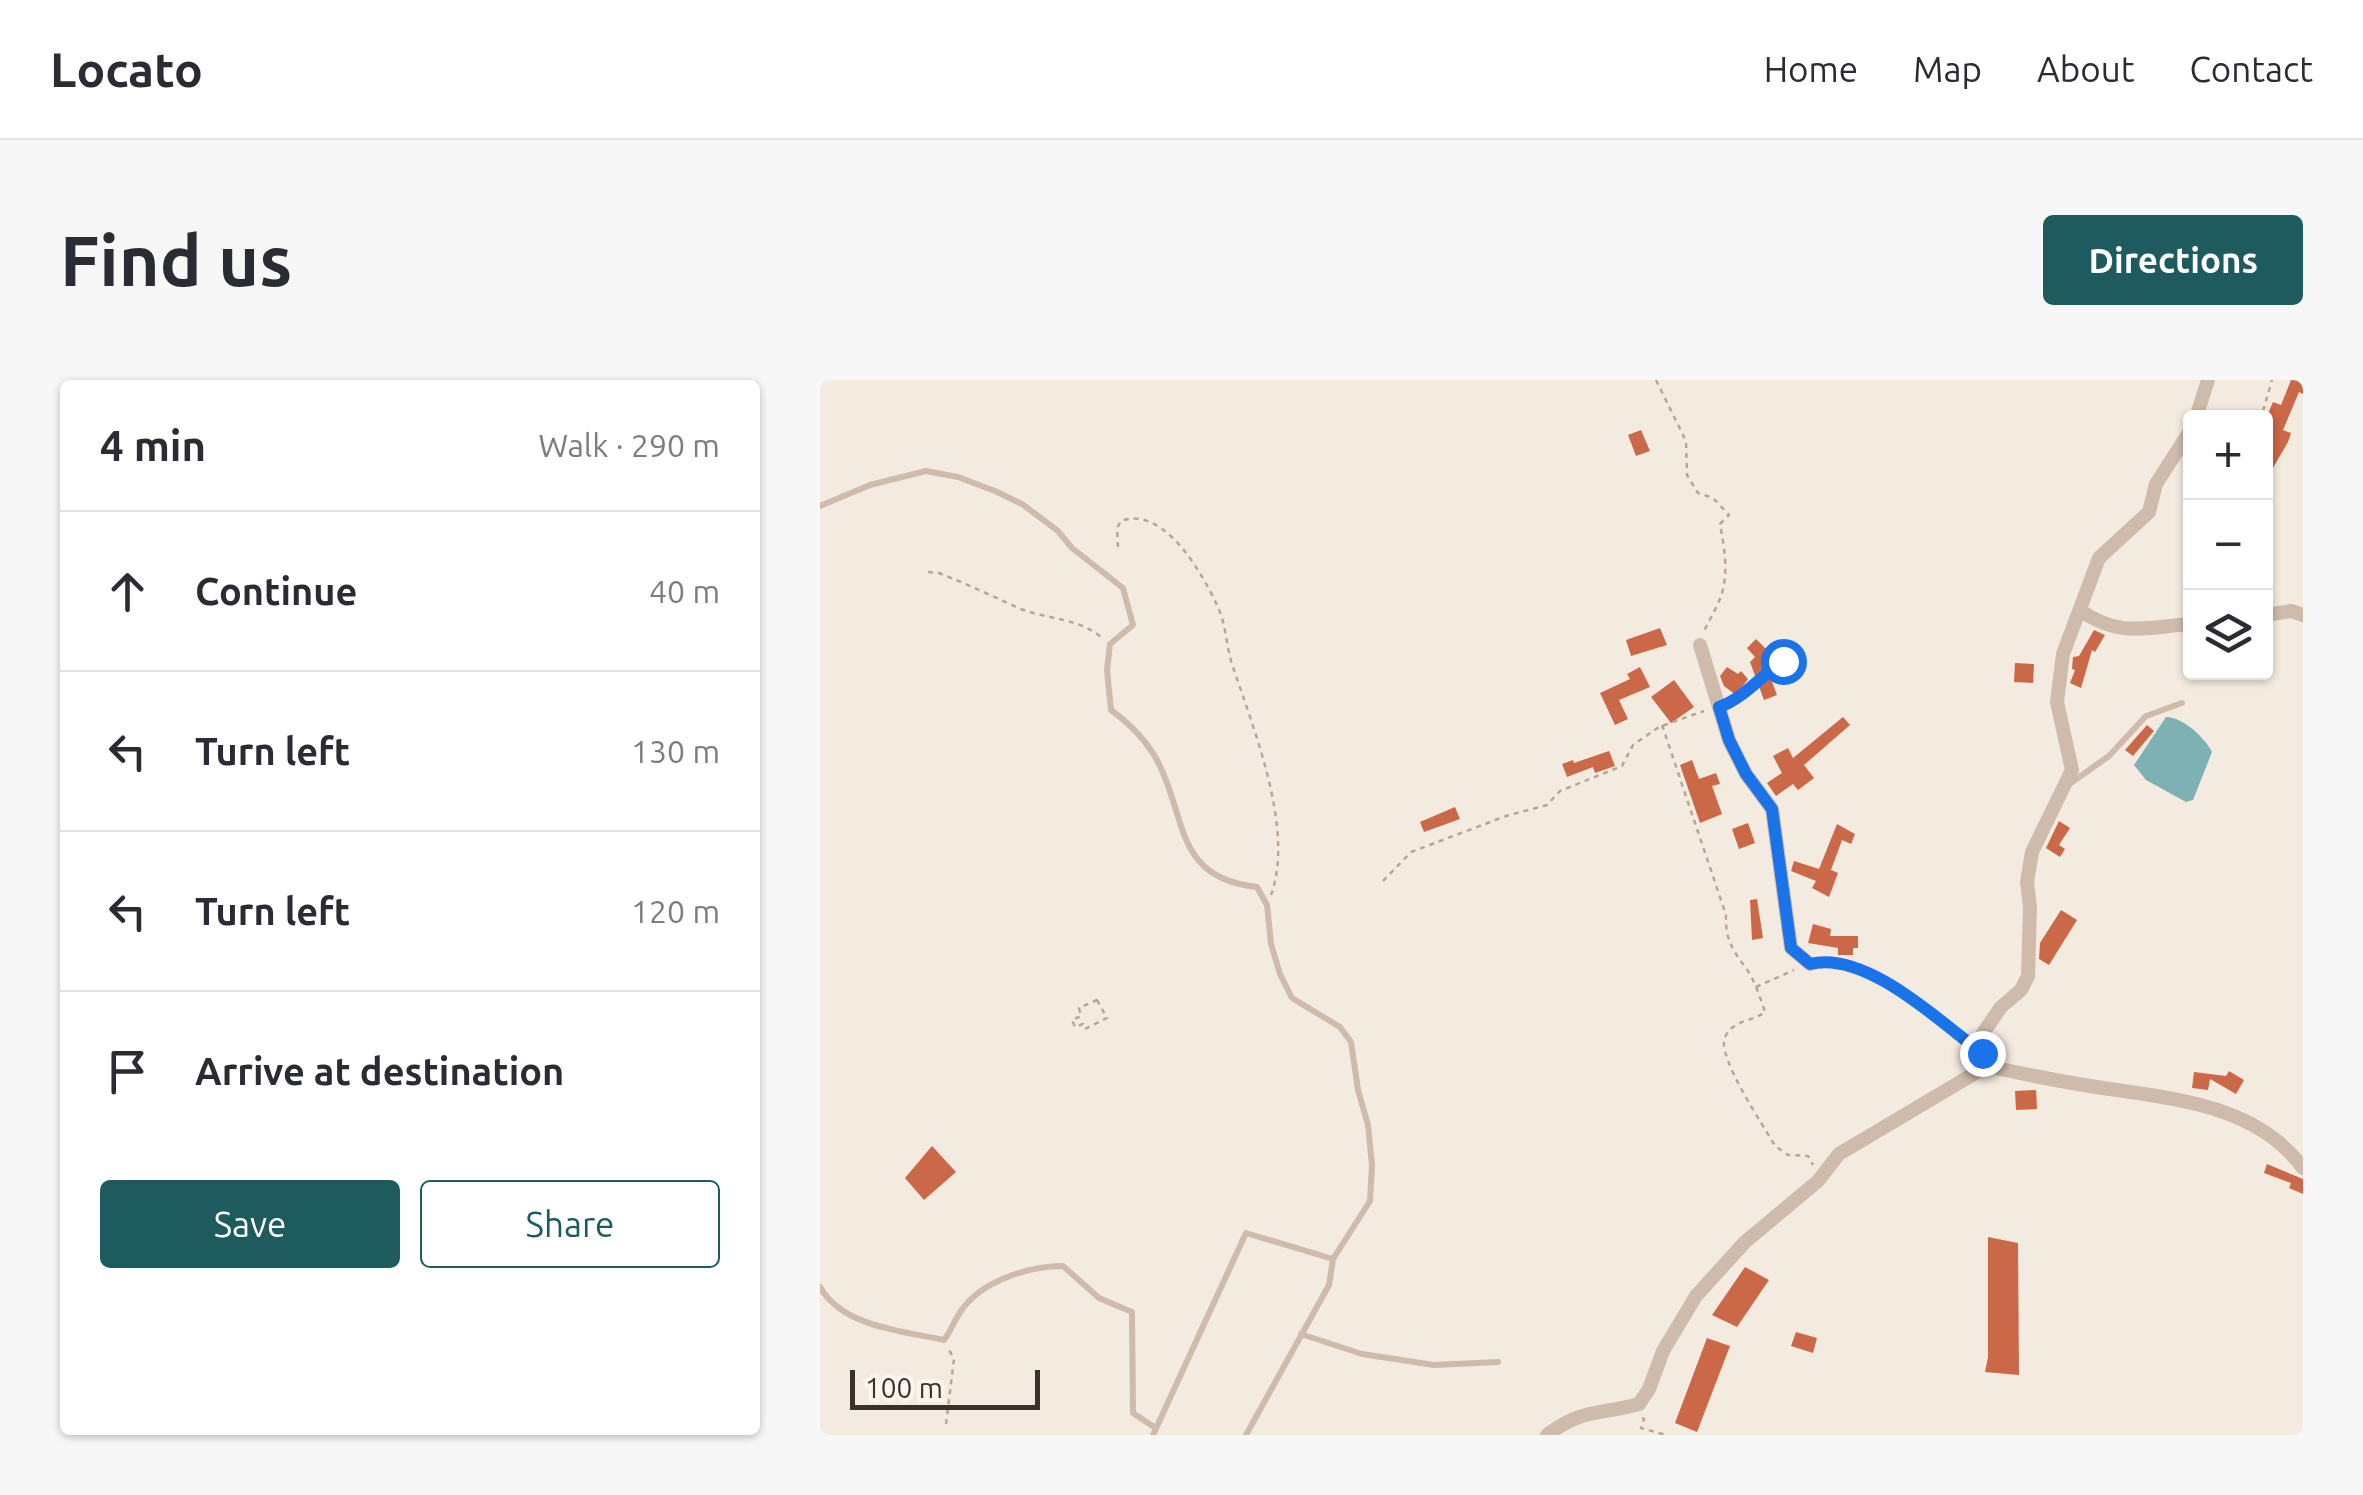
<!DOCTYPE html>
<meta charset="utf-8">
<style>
body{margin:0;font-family:Ubuntu,sans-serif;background:#f7f7f7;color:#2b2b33}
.controls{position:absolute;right:30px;top:30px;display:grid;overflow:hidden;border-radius:10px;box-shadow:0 2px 8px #0004}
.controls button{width:90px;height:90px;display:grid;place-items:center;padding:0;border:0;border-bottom:2px solid #e1e1e2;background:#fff;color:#2b2b33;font:50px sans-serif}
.scale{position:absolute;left:30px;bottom:25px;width:190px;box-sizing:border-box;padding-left:10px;border:5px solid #3b302a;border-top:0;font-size:28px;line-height:35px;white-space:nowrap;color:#3b302a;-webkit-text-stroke:8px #fbf5ed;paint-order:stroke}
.stop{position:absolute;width:30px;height:30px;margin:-22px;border:8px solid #1a73e8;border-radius:50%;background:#fff}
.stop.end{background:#1a73e8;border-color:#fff;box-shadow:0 2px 10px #0008}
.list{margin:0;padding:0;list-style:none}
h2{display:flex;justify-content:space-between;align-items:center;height:130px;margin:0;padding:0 40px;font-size:42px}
h2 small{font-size:32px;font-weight:400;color:#7c7c81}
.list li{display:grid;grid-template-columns:65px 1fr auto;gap:30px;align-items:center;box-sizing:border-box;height:160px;padding:0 40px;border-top:2px solid #e1e1e2}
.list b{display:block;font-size:38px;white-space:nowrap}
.list em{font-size:32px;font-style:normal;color:#7c7c81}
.actions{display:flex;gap:20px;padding:30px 40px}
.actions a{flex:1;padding:22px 0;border:2px solid #1d5b5f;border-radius:10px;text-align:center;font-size:35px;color:#1d5b5f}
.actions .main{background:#1d5b5f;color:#fff}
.icon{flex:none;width:55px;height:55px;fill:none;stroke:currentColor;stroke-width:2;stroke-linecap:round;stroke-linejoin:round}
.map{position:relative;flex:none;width:1483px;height:1055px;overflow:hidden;border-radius:10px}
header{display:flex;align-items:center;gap:60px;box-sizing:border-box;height:140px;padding:0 50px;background:#fff;border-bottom:2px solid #e1e1e2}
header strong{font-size:48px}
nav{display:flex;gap:55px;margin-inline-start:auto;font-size:35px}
.intro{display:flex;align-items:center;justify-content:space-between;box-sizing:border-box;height:240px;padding:0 60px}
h1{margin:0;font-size:70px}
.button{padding:25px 45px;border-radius:10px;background:#1d5b5f;color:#fff;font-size:35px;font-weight:700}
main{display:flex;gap:60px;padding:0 60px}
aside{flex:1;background:#fff;border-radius:10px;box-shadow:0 2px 8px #0004}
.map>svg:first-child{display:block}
.water{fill:#7db1b3}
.building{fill:#cb6848}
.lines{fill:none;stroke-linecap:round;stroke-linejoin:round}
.path{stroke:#baa595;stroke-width:2.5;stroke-dasharray:5 5;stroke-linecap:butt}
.service{stroke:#cebbab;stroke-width:6}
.minor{stroke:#cebbab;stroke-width:14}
.route{stroke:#1a73e8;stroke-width:12}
</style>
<header>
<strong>Locato</strong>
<nav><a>Home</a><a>Map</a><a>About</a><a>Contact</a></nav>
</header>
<div class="intro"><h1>Find us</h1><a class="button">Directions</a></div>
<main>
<aside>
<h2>4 min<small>Walk · 290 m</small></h2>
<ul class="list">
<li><svg class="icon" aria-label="ahead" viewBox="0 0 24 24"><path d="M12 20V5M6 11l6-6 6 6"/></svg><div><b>Continue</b></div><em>40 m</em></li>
<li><svg class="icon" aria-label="left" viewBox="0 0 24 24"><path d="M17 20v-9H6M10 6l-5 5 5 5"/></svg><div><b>Turn left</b></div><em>130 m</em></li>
<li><svg class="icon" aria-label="left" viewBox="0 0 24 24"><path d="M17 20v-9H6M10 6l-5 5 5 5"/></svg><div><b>Turn left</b></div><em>120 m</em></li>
<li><svg class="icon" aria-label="arrive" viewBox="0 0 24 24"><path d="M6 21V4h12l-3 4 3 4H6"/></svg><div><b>Arrive at destination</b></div></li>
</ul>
<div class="actions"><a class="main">Save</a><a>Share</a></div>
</aside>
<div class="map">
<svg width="1483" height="1055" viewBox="0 0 1483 1055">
<rect width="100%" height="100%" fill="#f4ebe0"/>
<path class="water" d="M1346,337C1363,337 1385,358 1392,372L1373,420L1366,422L1326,400L1314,385Z"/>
<path class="building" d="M1471,0H1483V14L1479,12L1463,50L1471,53L1468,62L1446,100V83L1453,57L1446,55L1450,38L1447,36L1453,22L1461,25Z
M821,50L830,71L816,76L808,55Z
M840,248L847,265L811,276L806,260Z
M1274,250L1285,255L1275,272L1272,270L1261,308L1250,303L1255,290L1252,289L1253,277L1259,276Z
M936,259L957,280L947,289L957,315L944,320L930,282L935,277L927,268Z
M1195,283L1214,284L1213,303L1194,302Z
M820,287L830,307L799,320L808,339L795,345L780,313L810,299L807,294Z
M907,287L918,294L921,291L928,299L916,315L904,306L900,296Z
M854,300L874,327L851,343L831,317Z
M1023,337L1030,345L984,385L994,398L978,410L973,404L956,416L947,403L962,393L953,376L968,368L973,378Z
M1327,345L1334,351L1313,376L1305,370Z
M789,371L795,386L775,393L773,387L747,397L742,384L753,380L754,383Z
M872,380L879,399L896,393L900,404L892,406L902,434L880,443L860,385Z
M635,427L640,439L604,452L600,442Z
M1239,441L1250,448L1239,465L1245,469L1240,477L1226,468Z
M928,443L935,463L919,469L912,449Z
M1017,444L1035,454L1031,464L1022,460L1011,490L1018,493L1009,517L992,508L996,501L971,491L974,481L999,489Z
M937,519L943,558L932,560L930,520Z
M1241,530L1257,540L1229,585L1219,579L1220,563Z
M993,544L1011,549L1010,556H1038V568H1033V575H1018V568L988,563Z
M1409,691L1424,700L1416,714L1390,699L1388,710L1372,708L1374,692L1406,696Z
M1216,710L1217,729L1196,730L1195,711Z
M112,766L136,792L104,820L85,798Z
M1447,784L1483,799V814L1469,808L1471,803L1444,793Z
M1168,857L1198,863L1199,995L1165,992L1168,977Z
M925,887L949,900L917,947L892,935Z
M976,952L997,958L993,973L971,966Z
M887,958L910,966L877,1052L855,1043Z"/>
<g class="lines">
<path class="path" d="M836,0L866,61L867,95L878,113L893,118L909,135L900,144C904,166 908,188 903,209C900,224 889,239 883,254
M1443,31L1452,0
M298,167L297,148L301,141C344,125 382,193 397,225C406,243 406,265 412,284C433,348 475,449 451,515
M108,192L119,193C144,203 168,214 192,225C221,240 256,236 281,257
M911,322L963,281L972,269
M842,345L906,535C905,558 912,569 925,587C934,598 940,617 945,632C932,642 914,639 905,657C896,676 944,746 955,766L968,775L988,776L993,785
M563,501L591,472L686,436L727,425L740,411L802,386L813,365L839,347L884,331
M1006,582C1061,586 1106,632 1149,663
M936,607L974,590
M277,620L287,638L265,649L263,644L255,647L252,640L261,636L259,628Z
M822,1038L824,1039L821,1048L846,1055
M126,1044L134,979L129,970"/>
<path class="service" d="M0,126L50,105L106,91L138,97L175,111L202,124L238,151L252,168L303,208L313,245L290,264L287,290L291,330C310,344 327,361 338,382C367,438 354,498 437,507L447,525L451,564L460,594L472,618L520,647L531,662L538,710L548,745L552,785L550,821L513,879L509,905L426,1055
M1248,405L1289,376L1326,336L1362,323
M0,907C23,947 82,951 124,960C131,951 134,941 141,931C161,901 209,886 243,886L279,918L312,932L313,1033L334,1047
M481,954L542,974L614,985L678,982
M333,1055L426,853L513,879"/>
<path class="minor" d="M1376,38L1388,0
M1261,231C1301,258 1326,247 1370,244
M1446,235L1471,231L1483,235
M880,265L909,360L926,394L952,429L971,568L990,584
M1167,686L1162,673L1163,653L1181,627L1201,610L1208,596L1210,527L1207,502L1212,472L1252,390L1237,322L1243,274L1279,178L1329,132L1336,104L1370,51
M727,1055C763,1028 780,1035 819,1024L829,1009L843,971L876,916L925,862L998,801L1019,774L1167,686C1212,696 1258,705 1304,711C1371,721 1441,731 1483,788"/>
</g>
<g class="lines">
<path class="route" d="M963,281C942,295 923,319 899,327L909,360L926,394L952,429L971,568L990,584C1046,570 1120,642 1162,673"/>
</g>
</svg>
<div class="controls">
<button>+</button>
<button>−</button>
<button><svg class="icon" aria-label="layers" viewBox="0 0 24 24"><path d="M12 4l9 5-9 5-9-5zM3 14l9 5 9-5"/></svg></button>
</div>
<div class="scale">100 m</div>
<div class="stop" style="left:963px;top:281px"></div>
<div class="stop end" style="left:1162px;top:673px"></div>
</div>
</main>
